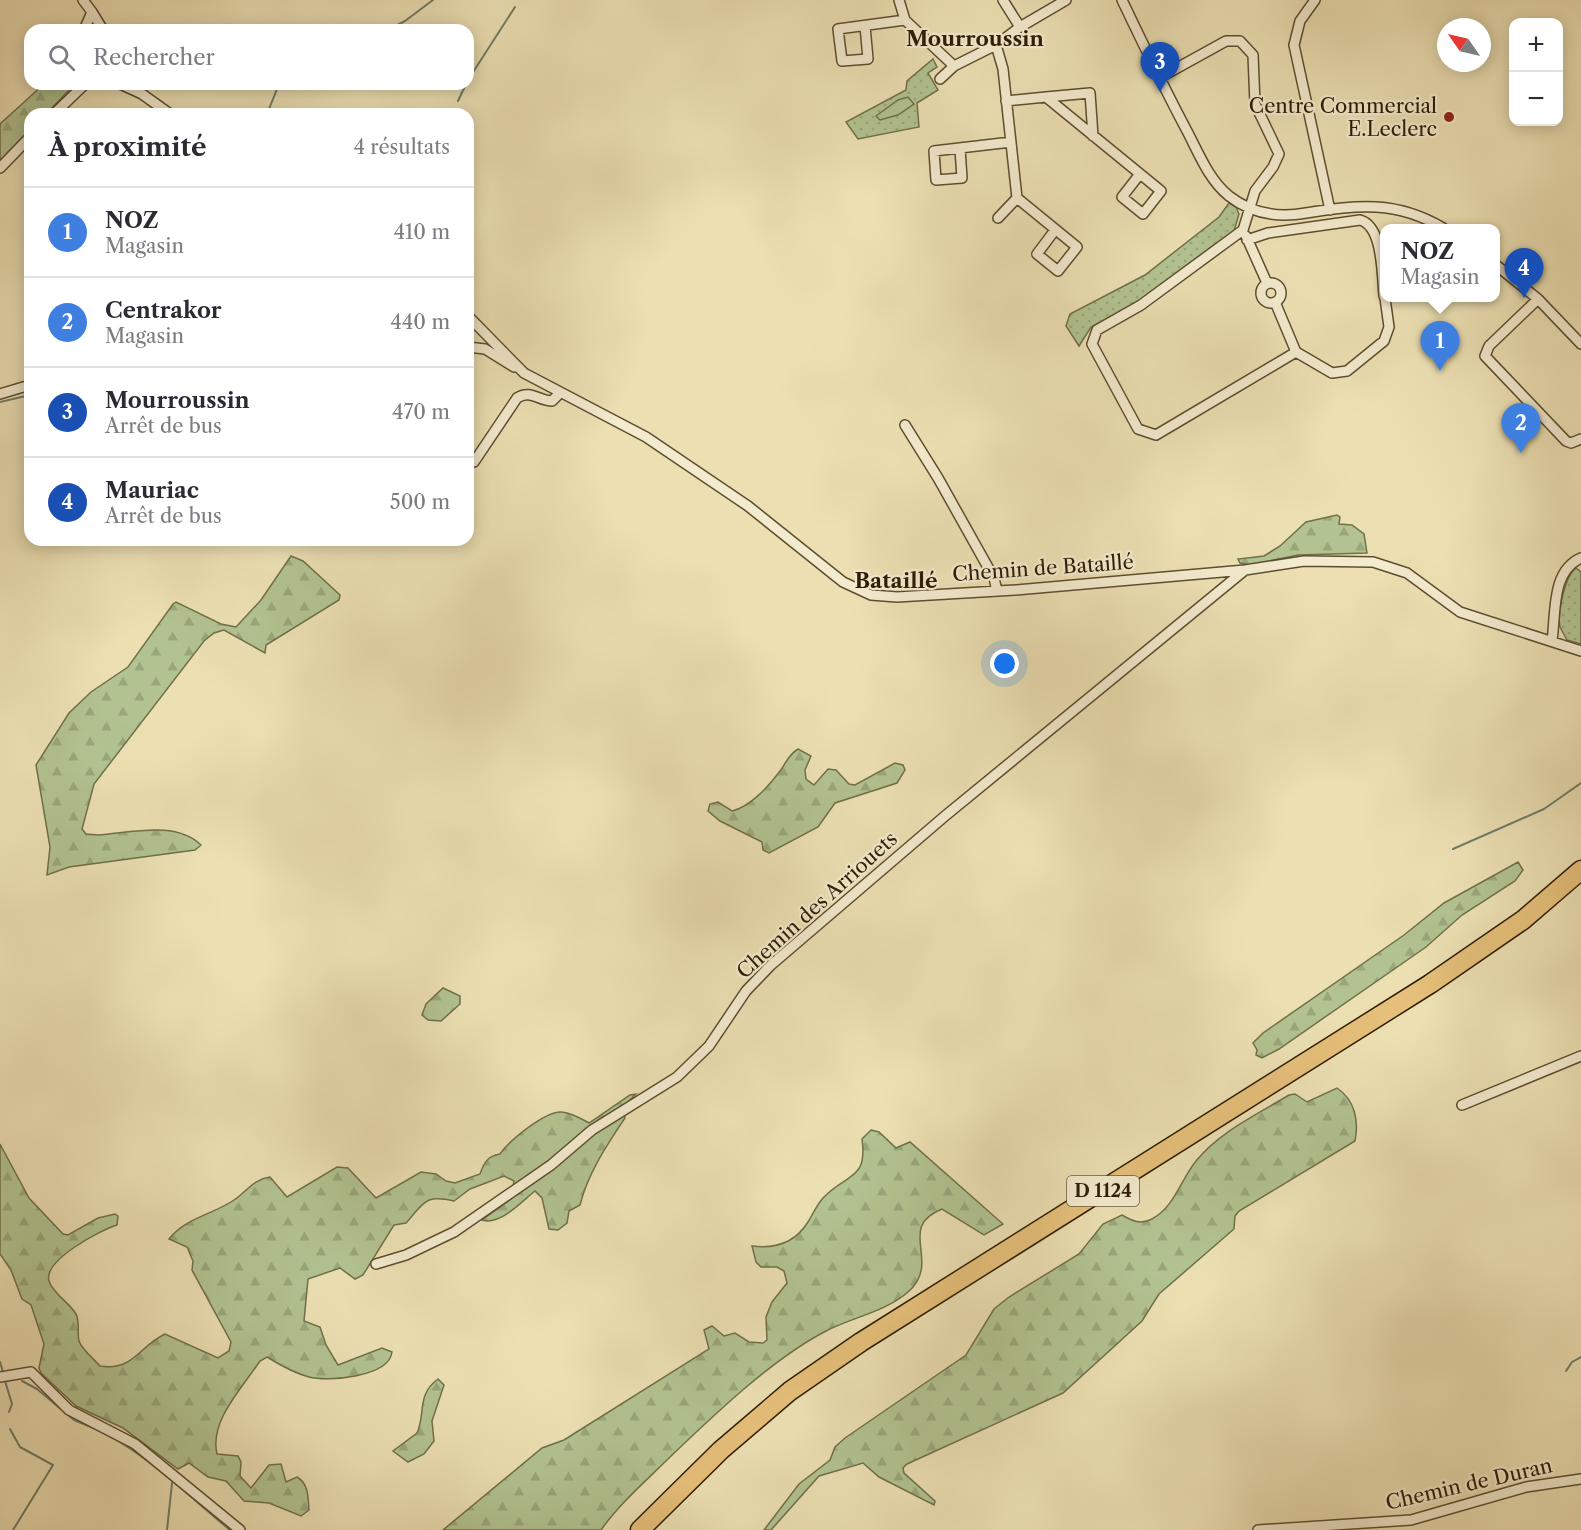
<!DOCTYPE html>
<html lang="fr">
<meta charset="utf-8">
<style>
body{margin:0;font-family:"Libre Caslon Text",serif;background:#f7f7f7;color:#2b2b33}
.controls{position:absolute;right:18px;top:18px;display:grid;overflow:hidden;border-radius:12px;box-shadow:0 3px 15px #0003}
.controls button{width:54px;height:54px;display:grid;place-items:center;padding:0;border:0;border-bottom:2px solid #e1e1e2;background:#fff;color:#2b2b33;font:30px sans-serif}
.compass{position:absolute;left:1437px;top:18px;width:54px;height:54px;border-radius:50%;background:#fff;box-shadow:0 3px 15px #0003;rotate:304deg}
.you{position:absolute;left:1005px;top:664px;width:21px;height:21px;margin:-15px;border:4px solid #fff;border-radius:50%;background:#1a73e8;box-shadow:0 0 0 9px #1a73e833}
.badge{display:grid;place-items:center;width:39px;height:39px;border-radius:50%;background:#8f2418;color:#fff;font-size:20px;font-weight:700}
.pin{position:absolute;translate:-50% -50px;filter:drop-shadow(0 2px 3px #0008)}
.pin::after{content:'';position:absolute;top:32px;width:21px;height:18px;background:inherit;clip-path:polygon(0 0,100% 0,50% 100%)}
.popup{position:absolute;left:1380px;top:224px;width:120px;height:78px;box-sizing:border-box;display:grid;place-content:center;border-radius:12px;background:#fff;filter:drop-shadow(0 2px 4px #0005);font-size:20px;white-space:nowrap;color:#7c7c81}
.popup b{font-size:22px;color:#2b2b33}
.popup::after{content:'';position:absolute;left:50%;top:100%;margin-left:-12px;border:12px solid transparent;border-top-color:#fff}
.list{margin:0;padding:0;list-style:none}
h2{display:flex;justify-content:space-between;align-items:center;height:78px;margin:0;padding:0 24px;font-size:26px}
h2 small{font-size:20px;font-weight:400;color:#7c7c81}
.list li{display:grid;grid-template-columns:39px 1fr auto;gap:18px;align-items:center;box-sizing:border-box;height:90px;padding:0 24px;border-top:2px solid #e1e1e2}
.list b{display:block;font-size:22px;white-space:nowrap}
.list p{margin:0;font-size:20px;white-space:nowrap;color:#7c7c81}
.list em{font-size:20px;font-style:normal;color:#7c7c81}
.icon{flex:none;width:33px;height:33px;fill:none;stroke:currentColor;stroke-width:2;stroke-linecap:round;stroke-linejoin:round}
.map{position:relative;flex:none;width:1581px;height:1530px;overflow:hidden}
.search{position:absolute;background:#fff;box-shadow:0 3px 15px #0003;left:24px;top:24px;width:450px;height:66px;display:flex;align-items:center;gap:15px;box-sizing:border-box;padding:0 21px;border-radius:18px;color:#7c7c81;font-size:22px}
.panel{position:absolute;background:#fff;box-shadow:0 3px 15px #0003;left:24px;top:108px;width:450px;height:438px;border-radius:18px}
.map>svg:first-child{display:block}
.grass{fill:url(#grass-dots);stroke:#70704a;stroke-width:1.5}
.forest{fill:url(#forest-firs);stroke:#70704a;stroke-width:1.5}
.park{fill:#b2c391;stroke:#70704a;stroke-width:1.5}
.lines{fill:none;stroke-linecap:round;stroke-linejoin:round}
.stream{stroke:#6e7d68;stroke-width:2}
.street-casing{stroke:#5e4e30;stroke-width:12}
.highway-casing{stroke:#2e1d04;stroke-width:21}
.street{stroke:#f3ebce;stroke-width:9}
.highway{stroke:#e6c07a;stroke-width:18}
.poi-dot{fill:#8f2418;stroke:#f3ebce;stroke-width:2}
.labels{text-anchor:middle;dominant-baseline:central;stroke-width:4.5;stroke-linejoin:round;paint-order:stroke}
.shield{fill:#f3ebce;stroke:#695b41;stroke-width:1.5}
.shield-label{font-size:18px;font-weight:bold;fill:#2e1d04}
.poi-label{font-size:20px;fill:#2e1d04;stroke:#f3ebce;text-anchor:end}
.street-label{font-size:20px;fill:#2e1d04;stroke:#f3ebce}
.neighbourhood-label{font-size:21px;font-weight:bold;fill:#2e1d04;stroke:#f3ebce}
</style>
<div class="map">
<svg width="1581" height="1530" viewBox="0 0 1581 1530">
<defs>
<pattern id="grass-dots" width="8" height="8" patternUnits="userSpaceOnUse" patternTransform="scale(1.5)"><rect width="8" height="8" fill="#b2c391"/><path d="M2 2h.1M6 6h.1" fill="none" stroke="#99a77b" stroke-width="1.8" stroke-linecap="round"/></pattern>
<pattern id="forest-firs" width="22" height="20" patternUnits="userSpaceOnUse" patternTransform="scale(1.5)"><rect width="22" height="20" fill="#b2c391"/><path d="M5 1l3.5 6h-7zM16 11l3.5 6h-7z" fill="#99a77b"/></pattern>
</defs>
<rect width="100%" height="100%" fill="#ece0b3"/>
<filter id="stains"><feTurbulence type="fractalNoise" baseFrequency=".00333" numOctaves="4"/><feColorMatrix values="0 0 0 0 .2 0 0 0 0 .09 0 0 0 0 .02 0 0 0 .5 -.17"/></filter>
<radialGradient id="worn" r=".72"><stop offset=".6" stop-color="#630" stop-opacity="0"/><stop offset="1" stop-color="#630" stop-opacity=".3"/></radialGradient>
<path class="grass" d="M933,59L937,67L928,73L938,90L917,103L919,127L858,139L846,122L906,90L907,81Z
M1229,203L1236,207L1239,214L1234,231L1140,301L1091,327L1079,346L1066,326L1070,314L1145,275L1219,217Z
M1576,568L1581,572V644L1567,640C1565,636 1562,631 1560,627C1557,614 1565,575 1576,568Z"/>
<path class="forest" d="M44,84H75L46,114H30V130L0,161V124Z
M1337,515L1340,517L1339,524L1352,525L1364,534L1367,553L1298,555L1250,565L1240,563L1238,559L1264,556L1280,546L1306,522Z
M291,556L303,561L340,595L339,600L266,645L265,653L224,630L214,633L204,641L94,784L82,829L86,834L98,835C130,833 176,820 201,845L195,850L69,867L47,875L50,847L36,765L69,713L91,692L128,667L173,604L176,602L221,624L236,627L261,600Z
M798,749L811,756L805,770L806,779L814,785L828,769L836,770L849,784L855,785L895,763L903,765L905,770L897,783L835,803L818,827L769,853L763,850L762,842L720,821L708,811L710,804L718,802L732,811C750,807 769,786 780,771C786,763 788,755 798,749Z
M1518,862L1523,870L1515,881L1462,915L1426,947L1279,1049L1262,1058L1256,1055L1257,1050L1253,1043L1263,1033L1404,935L1444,903Z
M443,988L460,996V1004L441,1021L428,1020L422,1015L426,1004Z
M1337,1088C1355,1100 1359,1121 1355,1141L1239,1211L1235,1216L1234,1229L1159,1294L1142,1321L1063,1393L907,1464L903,1468L904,1473L935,1501L934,1505L879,1477L863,1463L819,1476L771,1530H764L799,1484L830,1460L835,1447L845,1438L966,1355L994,1309L1009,1297L1079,1254L1103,1224L1122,1215C1132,1221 1141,1225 1152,1219C1175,1206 1180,1181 1196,1161C1219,1132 1258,1114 1289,1095L1295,1094L1307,1102Z
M636,1094L623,1107L625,1118C607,1145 588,1173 580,1205L569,1211L567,1223L558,1230L549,1229L542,1198L535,1191C522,1201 500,1226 482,1220L511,1199L514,1181L504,1176L470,1189L454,1201C424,1194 424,1203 406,1223L394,1225L363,1275L355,1279L340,1268L308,1279L304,1321L320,1327L326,1345L338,1365L382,1348L392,1352C389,1377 328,1382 309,1377C294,1373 280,1365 267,1357L260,1361C243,1387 209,1421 217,1454L238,1456L241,1462L240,1476L251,1488L269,1465L281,1464L286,1482L297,1477C309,1484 308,1498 309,1510L301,1516L269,1503L244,1501L226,1481L208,1477L189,1463L178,1469L123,1428L76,1406L41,1373L39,1368L44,1344L31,1305L22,1299L11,1270L0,1254V1144L29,1198L63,1234L68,1235L98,1218L115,1214L118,1216L117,1225C101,1230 43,1260 49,1281C53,1294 69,1302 76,1314C80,1321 77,1333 79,1341C82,1350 94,1359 100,1366C134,1371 138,1347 165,1334L218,1358L229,1351L231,1342L192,1270L193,1261L187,1247L169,1239C185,1218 214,1214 234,1200C247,1191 254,1179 270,1177L287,1197L337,1167L348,1168L376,1198L421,1172L436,1174L446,1181L455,1183L480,1174C484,1163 487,1156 500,1154C509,1141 546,1110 562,1112C572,1113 580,1118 589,1123L630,1095Z
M871,1130L879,1132L896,1148L910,1142L1003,1224L984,1235L942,1209C895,1228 943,1261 908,1292C885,1312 853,1317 826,1331C772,1359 714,1415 670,1457C647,1480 620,1503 601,1530H443L542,1448L564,1440L709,1349L704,1330L712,1326L724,1336L735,1333L749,1342L763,1343L767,1340L766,1317L772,1302L787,1283L784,1271L777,1267H761L756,1262L752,1246C775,1249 795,1243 808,1222C813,1214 816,1206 823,1198C846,1173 868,1181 862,1139Z
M438,1379L444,1385L432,1421L434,1441L424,1454L408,1462L393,1451L417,1433C426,1414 416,1395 438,1379Z"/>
<path class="park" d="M908,97L914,104L898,115L880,120L876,116L898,100Z"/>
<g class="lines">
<path class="stream" d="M388,30L405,21L433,0
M468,80L515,7
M458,101L466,84
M267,114L279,84
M0,402L30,395
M1453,849L1544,809L1581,783
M0,1362L3,1372
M1566,1371L1572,1362L1581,1357
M5,1381L12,1404L9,1412
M22,1381L37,1389L74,1420L103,1432
M10,1429L20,1447L53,1465L13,1530
M108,1435C153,1460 190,1497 230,1530
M167,1530L172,1483"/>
<g class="street-casing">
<path id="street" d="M83,0L92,12L84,30
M899,0L905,20L954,66
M1003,0L1020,27
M1122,0C1143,44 1164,88 1187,131C1199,154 1209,180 1229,196C1252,214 1278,218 1306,213C1358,205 1396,200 1443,228
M1315,0L1300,21L1294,45L1330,210
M92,12L103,30
M865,26L868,59L842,61L838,29L905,20
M996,45L1003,69L1017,198L1077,247L1058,271L1037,254L1055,230
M1159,78L1226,41H1240L1253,55L1255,104L1279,154L1273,167L1255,191L1243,230L1141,305L1097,330L1092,344L1138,429L1156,435L1296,352L1332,373L1347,371L1384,341L1389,327L1385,298
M940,79L954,66L996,45L1020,27L1066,0
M120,84L142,94L170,114
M1046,97L1090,93L1093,136
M1006,101L1046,97L1161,191L1143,214L1122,197L1140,174
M54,114L85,84
M960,149L962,178L936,180L934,151L1011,142
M0,168L30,137
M998,218L1017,198
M1246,236L1267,283
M1247,240L1268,233L1360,220C1383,226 1382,275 1384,296
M1496,265L1538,299L1581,344
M1261 293a10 10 0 1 1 20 0a10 10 0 1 1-20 0Z
M1538,299L1489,346L1485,356L1566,441L1571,443L1581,439
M1275,302L1296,352
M468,316L524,373L646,437L748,506L843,582L871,595L897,597L1015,590L1245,570L1304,561L1373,562L1407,573L1460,612L1581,651
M468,347L485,349L514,367
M0,394L30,385
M905,425L938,478L994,578L997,591
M474,462L517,398C530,389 539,401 552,401L559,394
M1552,641C1556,613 1551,571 1581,558
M1462,1105L1581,1056
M376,1264L406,1255L454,1232L551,1165L592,1130L677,1077L709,1046L746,991L771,965L945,816L1245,570
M0,1377L31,1372L69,1410L135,1444L240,1530
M1258,1530L1411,1520L1526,1487L1581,1479"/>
</g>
<g class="highway-casing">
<path id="highway" d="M640,1530L721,1450L790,1391L861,1342L1430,984L1523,920L1581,870"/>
</g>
<use href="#street" class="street"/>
<use href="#highway" class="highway"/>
</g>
<circle class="poi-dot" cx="1449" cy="117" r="6"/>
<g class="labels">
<rect class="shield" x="1067" y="1176" width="72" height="30" rx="4.5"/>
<g class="shield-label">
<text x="1103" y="1191">D 1124</text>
</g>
<g class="poi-label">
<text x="1437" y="106">Centre Commercial<tspan x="1437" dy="23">E.Leclerc</tspan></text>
</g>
<g class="street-label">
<text transform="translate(1043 568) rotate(-4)">Chemin de Bataillé</text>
<text transform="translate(817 905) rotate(-42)">Chemin des Arriouets</text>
<text transform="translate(1469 1484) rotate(-13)">Chemin de Duran</text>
</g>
<g class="neighbourhood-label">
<text x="975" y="38">Mourroussin</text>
<text x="896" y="580">Bataillé</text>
</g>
</g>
<rect width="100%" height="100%" filter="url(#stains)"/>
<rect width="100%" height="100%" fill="url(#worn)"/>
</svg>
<div class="controls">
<button>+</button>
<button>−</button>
</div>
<svg class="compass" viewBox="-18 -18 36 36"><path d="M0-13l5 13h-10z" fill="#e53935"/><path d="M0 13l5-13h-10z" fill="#7c7c81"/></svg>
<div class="you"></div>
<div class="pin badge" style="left:1440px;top:371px;background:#3f7fe0">1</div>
<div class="popup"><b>NOZ</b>Magasin</div>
<div class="pin badge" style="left:1521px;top:453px;background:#3f7fe0">2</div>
<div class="pin badge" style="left:1160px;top:92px;background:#1a4fb4">3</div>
<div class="pin badge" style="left:1524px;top:298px;background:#1a4fb4">4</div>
<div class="search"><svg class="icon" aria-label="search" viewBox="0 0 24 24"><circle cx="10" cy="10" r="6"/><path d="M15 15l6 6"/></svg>Rechercher</div>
<section class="panel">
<h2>À proximité<small>4 résultats</small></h2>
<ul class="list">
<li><span class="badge" style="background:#3f7fe0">1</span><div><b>NOZ</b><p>Magasin</p></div><em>410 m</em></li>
<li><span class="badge" style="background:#3f7fe0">2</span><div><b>Centrakor</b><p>Magasin</p></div><em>440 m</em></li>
<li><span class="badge" style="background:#1a4fb4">3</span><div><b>Mourroussin</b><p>Arrêt de bus</p></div><em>470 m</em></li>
<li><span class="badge" style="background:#1a4fb4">4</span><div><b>Mauriac</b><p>Arrêt de bus</p></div><em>500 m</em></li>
</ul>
</section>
</div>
